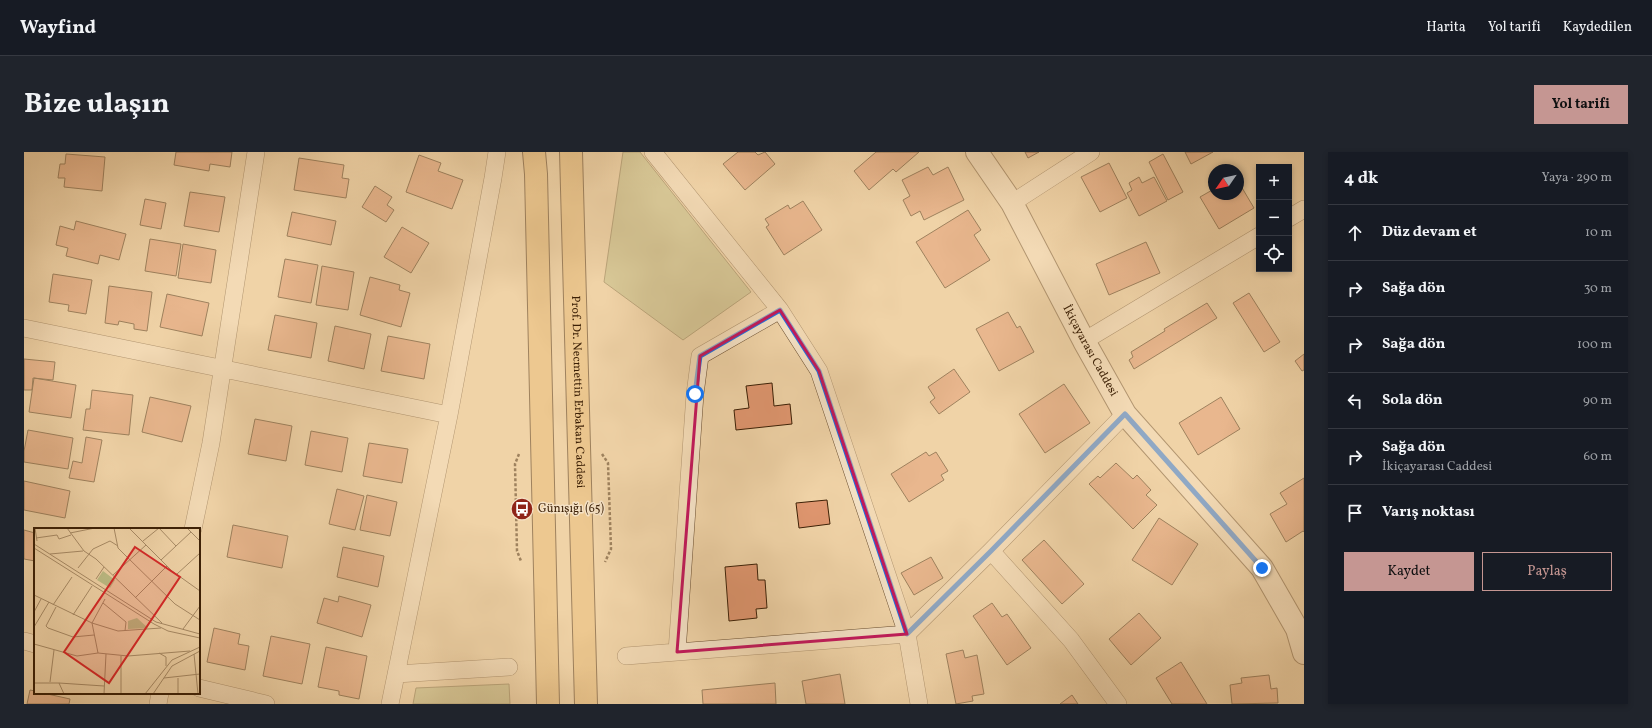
<!DOCTYPE html>
<html lang="tr">
<meta charset="utf-8">
<style>
body{margin:0;font-family:Vollkorn,serif;background:#20242c;color:#f1f3f6}
.controls{position:absolute;right:12px;top:12px;display:grid;overflow:hidden;border-radius:0px;box-shadow:0 2px 6px #0003}
.controls button{width:36px;height:36px;display:grid;place-items:center;padding:0;border:0;border-bottom:1px solid #363941;background:#171b24;color:#f1f3f6;font:20px sans-serif}
.compass{position:absolute;left:1184px;top:12px;width:36px;height:36px;border-radius:50%;background:#171b24;box-shadow:0 2px 6px #0003;rotate:236deg}
.stop{position:absolute;width:12px;height:12px;margin:-9px;border:3px solid #1a73e8;border-radius:50%;background:#fff}
.stop.end{background:#1a73e8;border-color:#fff;box-shadow:0 1px 4px #0008}
.list{margin:0;padding:0;list-style:none}
h2{display:flex;justify-content:space-between;align-items:center;height:52px;margin:0;padding:0 16px;font-size:17px}
h2 small{font-size:13px;font-weight:400;color:#9ea1a6}
.list li{display:grid;grid-template-columns:26px 1fr auto;gap:12px;align-items:center;box-sizing:border-box;height:56px;padding:0 16px;border-top:1px solid #363941}
.list b{display:block;font-size:15px;white-space:nowrap}
.list p{margin:0;font-size:13px;white-space:nowrap;color:#9ea1a6}
.list em{font-size:13px;font-style:normal;color:#9ea1a6}
.actions{display:flex;gap:8px;padding:12px 16px}
.actions a{flex:1;padding:9px 0;border:1px solid #c59692;border-radius:0px;text-align:center;font-size:14px;color:#c59692}
.actions .main{background:#c59692;color:#111}
.icon{flex:none;width:22px;height:22px;fill:none;stroke:currentColor;stroke-width:2;stroke-linecap:round;stroke-linejoin:round}
.map{position:relative;flex:none;width:1280px;height:552px;overflow:hidden;border-radius:0px}
header{display:flex;align-items:center;gap:24px;box-sizing:border-box;height:56px;padding:0 20px;background:#171b24;border-bottom:1px solid #363941}
header strong{font-size:19px}
nav{display:flex;gap:22px;margin-inline-start:auto;font-size:14px}
.intro{display:flex;align-items:center;justify-content:space-between;box-sizing:border-box;height:96px;padding:0 24px}
h1{margin:0;font-size:28px}
.button{padding:10px 18px;border-radius:0px;background:#c59692;color:#111;font-size:14px;font-weight:700}
main{display:flex;gap:24px;padding:0 24px}
aside{flex:1;background:#171b24;border-radius:0px;box-shadow:0 2px 6px #0003}
.map>svg:first-child{display:block}
.green{fill:#bcbc85;stroke:#7c6e45}
.building{fill:#df966f;stroke:#3b1f05}
.lines{fill:none;stroke-linecap:round;stroke-linejoin:round}
.minor-casing{stroke:#684c2e;stroke-width:18}
.tertiary-casing{stroke:#684c2e;stroke-width:24}
.primary-casing{stroke:#3b1f05;stroke-width:24}
.path{stroke:#3b1f05;stroke-width:2.5;stroke-dasharray:3 2;stroke-linecap:butt}
.minor{stroke:#f5e2c6;stroke-width:17}
.tertiary{stroke:#f5e2c6;stroke-width:22}
.primary{stroke:#e8ba74;stroke-width:22}
.route{stroke:#1a73e8;stroke-width:5}
.marked{fill:none;stroke:#c2185b;stroke-width:3;stroke-linejoin:round}
.labels{text-anchor:middle;dominant-baseline:central;stroke-width:3;stroke-linejoin:round;paint-order:stroke}
.street-label{font-size:12px;fill:#3b1f05;stroke:#f5e2c6}
.poi-label{font-size:12px;fill:#3b1f05;stroke:#f5e2c6;text-anchor:start}
.inset-road{fill:none;stroke:#a88b66;stroke-width:1}
.view{fill:#d62828;fill-opacity:0.15;stroke:#d62828;stroke-width:2}
.inset-edge{fill:none;stroke:#3b1f05;stroke-width:2}
</style>
<header>
<strong>Wayfind</strong>
<nav><a>Harita</a><a>Yol tarifi</a><a>Kaydedilen</a></nav>
</header>
<div class="intro"><h1>Bize ulaşın</h1><a class="button">Yol tarifi</a></div>
<main>
<div class="map">
<svg width="1280" height="552" viewBox="0 0 1280 552">
<rect width="100%" height="100%" fill="#f0d3a7"/>
<filter id="stains"><feTurbulence type="fractalNoise" baseFrequency=".005" numOctaves="4"/><feColorMatrix values="0 0 0 0 .2 0 0 0 0 .09 0 0 0 0 .02 0 0 0 .5 -.17"/></filter>
<radialGradient id="worn" r=".72"><stop offset=".6" stop-color="#630" stop-opacity="0"/><stop offset="1" stop-color="#630" stop-opacity=".3"/></radialGradient>
<path class="green" d="M599,0H616L727,140L659,188L580,130Z
M485,532L486,552H389L392,536Z"/>
<path class="building" d="M152,0H208L206,15L186,12L185,19L150,13Z
M714,0H731L734,3L741,0L751,12L721,38L699,12Z
M852,0H895L872,20L869,17L845,38L830,19Z
M1001,0H1015L1004,6Z
M1161,0H1189L1167,12Z
M42,2L81,5L78,39L40,35L41,26H34L36,12H41Z
M1139,2L1159,40L1144,48L1125,10Z
M395,3L417,11L414,19L439,28L428,57L382,40Z
M275,6L320,13L318,26L325,27L322,46L270,38Z
M1085,11L1103,46L1076,60L1057,25Z
M904,15L909,23L924,15L940,48L900,68L896,59L887,64L879,48L886,44L878,28Z
M1115,25L1118,31L1130,25L1143,49L1115,64L1103,41L1108,38L1105,31Z
M1214,29L1230,56L1195,77L1176,45L1190,37V42H1214Z
M351,34L368,45L363,53L370,58L362,70L338,55Z
M166,40L201,45L195,80L160,74Z
M121,47L142,51L137,77L116,73Z
M779,49L798,78L760,103L742,75L745,73L741,67L764,53L766,57Z
M944,58L957,78L950,83L966,108L921,136L892,90Z
M268,60L312,69L307,93L263,84Z
M52,69L102,82L95,108L76,103L74,112L42,104L44,96L32,93L36,74L50,78Z
M378,75L405,91L387,121L360,105Z
M126,87L157,92L152,124L121,119Z
M1122,90L1136,121L1085,143L1072,112Z
M159,92L192,98L187,131L154,126Z
M261,107L294,113L287,151L254,145Z
M298,114L330,120L324,158L292,153Z
M29,122L68,128L62,162L44,159L45,153L25,150Z
M346,125L376,133L375,138L386,141L377,175L336,163Z
M85,134L128,140L123,179L110,177V172L95,169L94,173L81,171Z
M1225,141L1256,190L1240,200L1209,151Z
M143,142L185,151L178,184L136,175Z
M1183,151L1193,166L1110,217L1105,208L1109,205L1107,200L1141,179L1140,177Z
M984,160L993,176L996,174L1010,200L975,219L952,177Z
M251,163L293,171L287,206L244,198Z
M311,174L347,182L340,217L304,209Z
M364,184L406,192L400,227L357,219Z
M1280,202V218L1278,219L1271,209Z
M0,207L31,210L29,228L9,226L8,238H0Z
M930,217L946,240L915,262L906,250L911,246L904,235Z
M10,226L52,233L47,266L5,260Z
M748,231L750,254L766,252L768,272L712,278L710,258L725,256L722,234Z
M1040,232L1066,271L1021,301L995,262Z
M68,238L109,243L105,283L59,278L62,257H66Z
M126,245L167,254L158,290L118,280Z
M1197,245L1216,277L1174,303L1155,271Z
M231,267L268,274L262,309L224,302Z
M4,278L49,286L44,317L0,310V299Z
M287,279L324,286L318,320L281,313Z
M62,285L78,288L70,330L45,326L49,309L58,311Z
M345,291L384,297L378,331L339,324Z
M902,300L905,304L912,300L924,319L917,323L920,328L885,350L867,322Z
M1092,311L1109,327L1113,323L1127,338L1122,343L1133,353L1109,377L1065,332L1074,324L1076,326Z
M1280,326V380L1279,379L1262,390L1246,362L1263,352L1256,341Z
M0,329L46,339L41,366L0,358Z
M313,337L340,344L331,378L305,372Z
M343,343L373,350L366,384L336,378Z
M803,348L806,372L775,376L772,351Z
M1135,366L1174,392L1148,433L1108,408Z
M209,373L264,384L258,416L203,405Z
M0,378L11,381V409L0,407Z
M1020,388L1060,432L1038,452L998,408Z
M319,395L360,404L354,435L313,425Z
M907,405L919,426L890,443L877,421Z
M733,412L734,428H741L743,456L732,457L733,466L705,469L701,415Z
M315,444L347,453L338,485L293,471L300,446L314,450Z
M968,451L978,465L983,462L1007,496L983,513L949,464Z
M1115,461L1137,486L1107,513L1085,487Z
M190,476L216,482L214,492L225,494L221,518L183,510Z
M247,484L286,492L278,532L239,524Z
M302,495L343,504L335,547L315,543V539L294,535Z
M939,498L941,506L953,503L960,542L948,544L949,549L932,552L922,502Z
M1157,510L1183,552H1148L1132,526Z
M816,522L821,552H782L778,529Z
M1245,523L1247,537L1253,536L1254,551L1208,552L1206,533L1218,531L1217,526Z
M751,531L752,552H679L678,538Z
M6,538L11,539V541H19L46,547L45,552H3Z
M1048,543L1054,552H1036Z"/>
<g class="lines">
<g class="minor-casing">
<path id="minor" d="M629,0L756,158L795,219L883,482L895,552
M988,51L1067,0
M1265,66L1280,57
M0,176L425,263
M1060,189L1235,84
M169,377L187,291L232,0
M967,399L1047,488L1094,552
M0,489L11,492
M653,500L671,242L676,204L756,158
M602,504L883,482L967,399L1101,262
M372,522L485,515
M175,536L242,552
M134,552L136,541
M366,552L425,263L469,26L473,0"/>
</g>
<g class="tertiary-casing">
<g id="tertiary">
<path id="s1" d="M953,0L988,51L1060,189L1101,262L1238,416L1273,477L1280,501"/>
</g>
</g>
<g class="primary-casing">
<g id="primary">
<path d="M510,0L512,22L524,552"/>
<path id="s2" d="M547,0L562,552"/>
</g>
</g>
<path class="path" d="M495,302L491,312L493,399L497,409
M578,302L584,311L587,397L581,410"/>
<use href="#minor" class="minor"/>
<use href="#tertiary" class="tertiary"/>
<use href="#primary" class="primary"/>
</g>
<g class="lines">
<path class="route" d="M671,242L676,204L756,158L795,219L883,482L967,399L1101,262L1238,416"/>
</g>
<path d="M0 0H1280V552H0ZM756,158L795,219L883,482L653,500L676,204Z" fill="#f0d3a7" fill-opacity=".55" fill-rule="evenodd"/>
<path class="marked" d="M756,158L795,219L883,482L653,500L676,204Z"/>
<defs>
<g id="bus-disc" transform="scale(1.15)"><circle r="9.5" fill="#8f2418" stroke="#f5e2c6"/><path d="M-5-6H5V4H4V6H2V4H-2V6H-4V4H-5ZM-3.5-4V0h7V-4ZM-3.5 1.2v1.5H-2V1.2ZM2 1.2v1.5H3.5V1.2Z" fill="#fff"/></g>
</defs>
<g fill-rule="evenodd">
<use href="#bus-disc" x="498" y="357"/>
</g>
<g class="labels">
<g class="street-label">
<text stroke="none"><textPath href="#s1" startOffset="229">İkiçayarası Caddesi</textPath></text>
<text stroke="none"><textPath href="#s2" startOffset="240">Prof. Dr. Necmettin Erbakan Caddesi</textPath></text>
</g>
<g class="poi-label">
<text x="514" y="357">Günışığı (65)</text>
</g>
</g>
<g transform="translate(10 376)">
<rect width="166" height="166" fill="#f0d3a7"/>
<path d="M69,43L81,52L76,60L63,52ZM103,90L114,100L94,101V93Z" fill="#bcbc85"/>
<path class="inset-road" d="M1,0L3,13M33,0L50,23L62,31L128,95M80,0L84,20L92,28L141,76L166,92M95,0L138,43L166,63M125,0L142,18M153,0L166,13M36,5L61,0M2,10L23,7L25,11L37,7M109,13L125,0M0,16L122,94L166,106M0,20L120,96L134,103L166,110M16,26L49,23M127,32L157,4M44,40L59,21L76,13L84,18M143,46L166,25M79,47L112,17M62,51L70,39M0,67L58,95L84,103L127,100M101,70L133,38M69,75L92,94L91,103M19,77L38,49M22,79L12,98L14,100L39,109L60,107M0,84L7,71M39,87L58,58M0,99L15,74M149,101L166,78M0,116L43,128L64,125L94,128L156,123M64,125L58,95L71,71M125,125L132,129V138M160,126L164,166M130,150L166,146M16,154L20,122M0,155H25L30,166M25,155L70,158M70,166L72,126M87,166V128M111,166L138,132L166,119M119,166L138,138L166,123M144,166V150"/>
<path class="view" d="M101,19L146,49L75,155L30,124Z"/>
<rect width="166" height="166" class="inset-edge"/>
</g>
<rect width="100%" height="100%" filter="url(#stains)"/>
<rect width="100%" height="100%" fill="url(#worn)"/>
</svg>
<div class="controls">
<button>+</button>
<button>−</button>
<button><svg class="icon" aria-label="locate" viewBox="0 0 24 24"><circle cx="12" cy="12" r="6"/><path d="M12 2v4M12 18v4M2 12h4M18 12h4"/></svg></button>
</div>
<svg class="compass" viewBox="-18 -18 36 36"><path d="M0-13l5 13h-10z" fill="#e53935"/><path d="M0 13l5-13h-10z" fill="#9ea1a6"/></svg>
<div class="stop" style="left:671px;top:242px"></div>
<div class="stop end" style="left:1238px;top:416px"></div>
</div>
<aside>
<h2>4 dk<small>Yaya · 290 m</small></h2>
<ul class="list">
<li><svg class="icon" aria-label="ahead" viewBox="0 0 24 24"><path d="M12 20V5M6 11l6-6 6 6"/></svg><div><b>Düz devam et</b></div><em>10 m</em></li>
<li><svg class="icon" aria-label="right" viewBox="0 0 24 24"><path d="M7 20v-9h11M14 6l5 5-5 5"/></svg><div><b>Sağa dön</b></div><em>30 m</em></li>
<li><svg class="icon" aria-label="right" viewBox="0 0 24 24"><path d="M7 20v-9h11M14 6l5 5-5 5"/></svg><div><b>Sağa dön</b></div><em>100 m</em></li>
<li><svg class="icon" aria-label="left" viewBox="0 0 24 24"><path d="M17 20v-9H6M10 6l-5 5 5 5"/></svg><div><b>Sola dön</b></div><em>90 m</em></li>
<li><svg class="icon" aria-label="right" viewBox="0 0 24 24"><path d="M7 20v-9h11M14 6l5 5-5 5"/></svg><div><b>Sağa dön</b><p>İkiçayarası Caddesi</p></div><em>60 m</em></li>
<li><svg class="icon" aria-label="arrive" viewBox="0 0 24 24"><path d="M6 21V4h12l-3 4 3 4H6"/></svg><div><b>Varış noktası</b></div></li>
</ul>
<div class="actions"><a class="main">Kaydet</a><a>Paylaş</a></div>
</aside>
</main>
